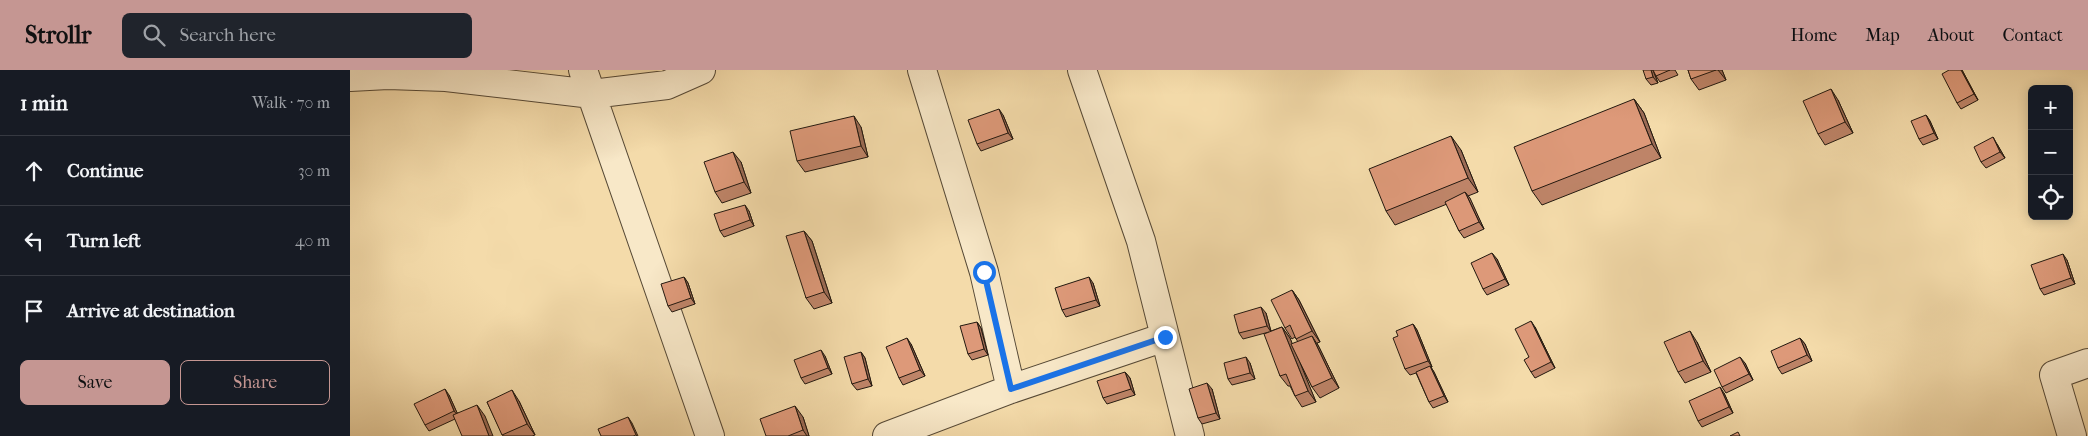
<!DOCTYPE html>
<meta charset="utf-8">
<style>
body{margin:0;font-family:"IM FELL French Canon",serif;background:#20242c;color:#f1f3f6}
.controls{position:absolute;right:15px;top:15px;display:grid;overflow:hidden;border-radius:8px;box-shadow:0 2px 12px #0003}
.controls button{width:45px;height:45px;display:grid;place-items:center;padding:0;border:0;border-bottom:1px solid #363941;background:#171b24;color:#f1f3f6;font:25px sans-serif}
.stop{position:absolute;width:15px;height:15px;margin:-11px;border:4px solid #1a73e8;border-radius:50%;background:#fff}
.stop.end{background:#1a73e8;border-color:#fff;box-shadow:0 1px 5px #0008}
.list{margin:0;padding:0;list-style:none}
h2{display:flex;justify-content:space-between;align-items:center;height:65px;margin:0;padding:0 20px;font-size:21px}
h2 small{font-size:16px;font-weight:400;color:#9ea1a6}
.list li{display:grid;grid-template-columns:32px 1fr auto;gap:15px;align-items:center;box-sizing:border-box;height:70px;padding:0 20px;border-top:1px solid #363941}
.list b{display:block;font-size:19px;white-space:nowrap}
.list em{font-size:16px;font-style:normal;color:#9ea1a6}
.actions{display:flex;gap:10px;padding:15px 20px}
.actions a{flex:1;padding:11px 0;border:1px solid #c59692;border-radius:8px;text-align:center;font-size:18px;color:#c59692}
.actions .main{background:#c59692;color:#111}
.icon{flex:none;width:28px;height:28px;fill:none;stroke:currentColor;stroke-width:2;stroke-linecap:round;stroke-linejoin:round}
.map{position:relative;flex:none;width:1738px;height:366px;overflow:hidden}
header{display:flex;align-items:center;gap:30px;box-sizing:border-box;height:70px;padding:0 25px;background:#c59692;color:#111}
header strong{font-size:24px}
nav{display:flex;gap:28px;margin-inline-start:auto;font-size:18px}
.search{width:350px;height:45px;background:#20242c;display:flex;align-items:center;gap:12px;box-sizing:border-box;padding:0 18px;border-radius:8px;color:#9ea1a6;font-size:19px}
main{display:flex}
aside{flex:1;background:#171b24}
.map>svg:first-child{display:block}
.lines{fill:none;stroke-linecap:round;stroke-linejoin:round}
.street-casing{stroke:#564936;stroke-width:30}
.street{stroke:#f8e8c8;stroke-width:28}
.wall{fill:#be8468;stroke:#22180f}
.shaded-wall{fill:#9b6b55;stroke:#22180f}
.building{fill:#dd9979;stroke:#22180f}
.route{stroke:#1a73e8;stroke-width:6}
</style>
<header>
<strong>Strollr</strong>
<div class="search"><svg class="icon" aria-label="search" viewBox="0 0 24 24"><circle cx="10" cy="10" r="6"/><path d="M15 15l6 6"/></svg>Search here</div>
<nav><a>Home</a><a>Map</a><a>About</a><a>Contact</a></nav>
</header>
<main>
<aside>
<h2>1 min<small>Walk · 70 m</small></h2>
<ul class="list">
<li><svg class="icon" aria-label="ahead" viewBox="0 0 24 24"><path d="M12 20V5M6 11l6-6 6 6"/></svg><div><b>Continue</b></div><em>30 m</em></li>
<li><svg class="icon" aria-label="left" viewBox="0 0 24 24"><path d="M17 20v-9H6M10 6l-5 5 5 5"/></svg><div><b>Turn left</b></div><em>40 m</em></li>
<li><svg class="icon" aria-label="arrive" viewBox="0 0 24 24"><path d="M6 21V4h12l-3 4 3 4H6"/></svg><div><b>Arrive at destination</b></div></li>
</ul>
<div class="actions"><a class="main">Save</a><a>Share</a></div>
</aside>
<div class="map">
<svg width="1738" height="366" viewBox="0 0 1738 366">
<rect width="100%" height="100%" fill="#f4dbaa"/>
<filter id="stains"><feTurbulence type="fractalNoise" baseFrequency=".004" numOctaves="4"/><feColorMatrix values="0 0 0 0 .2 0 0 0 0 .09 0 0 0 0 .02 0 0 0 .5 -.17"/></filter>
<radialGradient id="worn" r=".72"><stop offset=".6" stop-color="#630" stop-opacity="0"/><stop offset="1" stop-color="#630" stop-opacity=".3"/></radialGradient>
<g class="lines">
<g class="street-casing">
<path id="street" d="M233,0L360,366
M572,0L634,202L661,319
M732,0L791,171L840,366
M0,7L38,5L96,7L242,24L317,15L351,0
M537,366L661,319L815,267
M1722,366L1704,305L1738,293"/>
</g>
<use href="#street" class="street"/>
</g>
<path class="wall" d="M1303,0H1325L1328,5L1310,12L1306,6Z
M1303,0L1308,13L1301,15L1296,9Z
M1338,0H1372L1376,10L1349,20L1341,9Z
M1599,0H1612L1628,30L1611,39L1607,33Z
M1284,29L1294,43L1311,88L1192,135L1182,121Z
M1488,30L1503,63L1475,75L1468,64Z
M653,45L663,69L631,81L627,74Z
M1576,45L1580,51L1588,69L1573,75L1569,69Z
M511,57L518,87L455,102L447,91Z
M1647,74L1655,88L1636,98L1631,92Z
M1111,80L1128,122L1118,126L1134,159L1114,168L1109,161L1097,134L1045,155L1036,141Z
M391,92L401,123L372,133L365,122Z
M399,141L404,156L374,167L370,161Z
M454,161L462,171L482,233L464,239L456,228Z
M1147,189L1159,215L1137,225L1133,219Z
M1717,190L1725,214L1694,225L1690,219Z
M334,207L338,213L345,234L322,242L318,236Z
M743,213L750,236L716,247L712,240Z
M942,220L949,230L970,272L967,273L989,318L970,328L962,317L948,289L966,332L952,337L945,326L940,316H938L930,306L919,262L893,269L889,263L916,243L921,261L932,257L940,268L942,274L948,272L945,267L942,269L935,258Z
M627,252L631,258L638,285L622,290L618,284Z
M1063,254L1067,260L1082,297H1081L1084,302L1098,332L1083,338L1079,332L1066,303L1060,305L1055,299L1048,266Z
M1185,257L1205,298L1185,308L1181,302L1179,287Z
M1450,268L1455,274L1462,291L1432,304L1428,298Z
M1347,272L1361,302L1335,313L1328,302Z
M561,274L575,306L553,315L549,308Z
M511,282L515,288L522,316L507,320L502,314Z
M475,286L482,304L455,314L451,308Z
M900,293L905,309L882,315L878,309Z
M1395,293L1403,310L1376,323L1372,317Z
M775,302L780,308L785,325L757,334L753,328Z
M862,319L870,349L852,354L848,348Z
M1374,323L1383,343L1352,357L1348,351Z
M99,325L107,343L135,346L105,349L79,361L75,355Z
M169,331L185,365L182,366H153L137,332Z
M453,347L459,366H416Z"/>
<path class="shaded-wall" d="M1301,0H1303L1308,13L1303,7Z
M1368,0H1372L1376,10Z
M1611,0H1612L1628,30L1624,24Z
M1481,19L1488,30L1503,63L1495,52Z
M1284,29L1294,43L1311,88L1302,74Z
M649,39L653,45L663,69L658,63Z
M1576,45L1580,51L1588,69L1584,63Z
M504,46L511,57L518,87L511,76Z
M1101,66L1111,80L1128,122L1118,108Z
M1643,67L1655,88L1650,82Z
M383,82L391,92L401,123L394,112Z
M1115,122L1120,128L1134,159L1129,152Z
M395,135L399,141L404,156L400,150Z
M454,161L462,171L482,233L474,222Z
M1142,183L1147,189L1159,215L1155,209Z
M1713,184L1717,190L1725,214L1721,208Z
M334,207L338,213L345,234L341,228Z
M739,207L743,213L750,236L746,230Z
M942,220L949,230L970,272L962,261Z
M911,237L916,243L921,262L917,256Z
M1181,251L1185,257L1205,298L1201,292Z
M627,252L631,258L638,285L634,279Z
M1063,254L1067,260L1082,297L1078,291Z
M932,257L940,268L966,332L958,321Z
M1340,261L1347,272L1361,302L1353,291Z
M962,266L969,277L989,318L982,308Z
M557,268L561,274L575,306L570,300Z
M1450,268L1455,274L1462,291L1457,285Z
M471,280L475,286L482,304L478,298Z
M511,282L515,288L522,316L518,309Z
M896,287L900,293L905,309L900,303Z
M1390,287L1395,293L1403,310L1399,304Z
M1080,296L1084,302L1098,332L1094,326Z
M775,302L780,308L785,325L781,319Z
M857,313L862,319L870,349L866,343Z
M1370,317L1374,323L1383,343L1379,337Z
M95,319L99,325L109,347L104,341Z
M162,320L169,331L185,365L177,354Z
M127,335L135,346L143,366H139Z
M445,336L453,347L459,366H457L453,360Z
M278,347L282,353L288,366H287L286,365Z"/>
<path class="building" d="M1293,0H1301L1303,7L1296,9Z
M1303,0H1320L1306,6Z
M1338,0H1366L1341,9Z
M1599,0H1611L1624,24L1607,33L1592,4Z
M1481,19L1495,52L1468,64L1453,31Z
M1284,29L1302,74L1182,121L1164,77Z
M649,39L658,63L627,74L618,50Z
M1576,45L1584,63L1569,69L1561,51Z
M504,46L511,76L447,91L440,61Z
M1101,66L1118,108L1036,141L1019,99Z
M1643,67L1650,82L1631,92L1624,77Z
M383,82L394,112L365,122L354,92Z
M1115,122L1129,152L1109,161L1095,132Z
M395,135L400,150L370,161L364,144Z
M454,161L474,222L456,228L436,166Z
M1142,183L1155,209L1133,219L1121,193Z
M1713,184L1721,208L1690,219L1681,195Z
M334,207L341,228L318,236L311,214Z
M739,207L746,230L712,240L705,218Z
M942,220L962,261L946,269L940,255L935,258L921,230Z
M911,237L917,256L889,263L884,245Z
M1181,251L1201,292L1181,302L1174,290L1179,287L1165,259Z
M627,252L634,279L618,284L610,256Z
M1063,254L1078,291L1055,299L1043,268L1048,266L1046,261Z
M932,257L958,321L945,326L936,304L930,306L914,264Z
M1340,261L1353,291L1328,302L1314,272Z
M962,266L982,308L962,317L941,274Z
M557,268L570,300L549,308L536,277Z
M1450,268L1457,285L1428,298L1421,281Z
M471,280L478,298L451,308L444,290Z
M511,282L518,309L502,314L494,287Z
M896,287L900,303L878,309L874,293Z
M1390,287L1399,304L1372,317L1364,300Z
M1080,296L1094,326L1079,332L1066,302Z
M775,302L781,319L753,328L747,311Z
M857,313L866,343L848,348L839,319Z
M1370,317L1379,337L1348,351L1339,331Z
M95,319L104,341L75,355L64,334Z
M162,320L177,354L152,365L137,332Z
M127,335L139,366H112L103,345Z
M445,336L453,360L438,366H416L410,349Z
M278,347L286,365L283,366H251L248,359Z
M1388,362L1390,366H1380Z"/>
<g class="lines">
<path class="route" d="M634,202L661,319L815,267"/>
</g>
<rect width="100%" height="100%" filter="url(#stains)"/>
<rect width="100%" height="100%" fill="url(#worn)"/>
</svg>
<div class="controls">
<button>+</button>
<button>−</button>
<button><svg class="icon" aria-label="locate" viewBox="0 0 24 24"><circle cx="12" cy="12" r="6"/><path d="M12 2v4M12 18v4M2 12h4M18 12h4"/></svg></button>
</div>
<div class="stop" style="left:634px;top:202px"></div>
<div class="stop end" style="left:815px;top:267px"></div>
</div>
</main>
